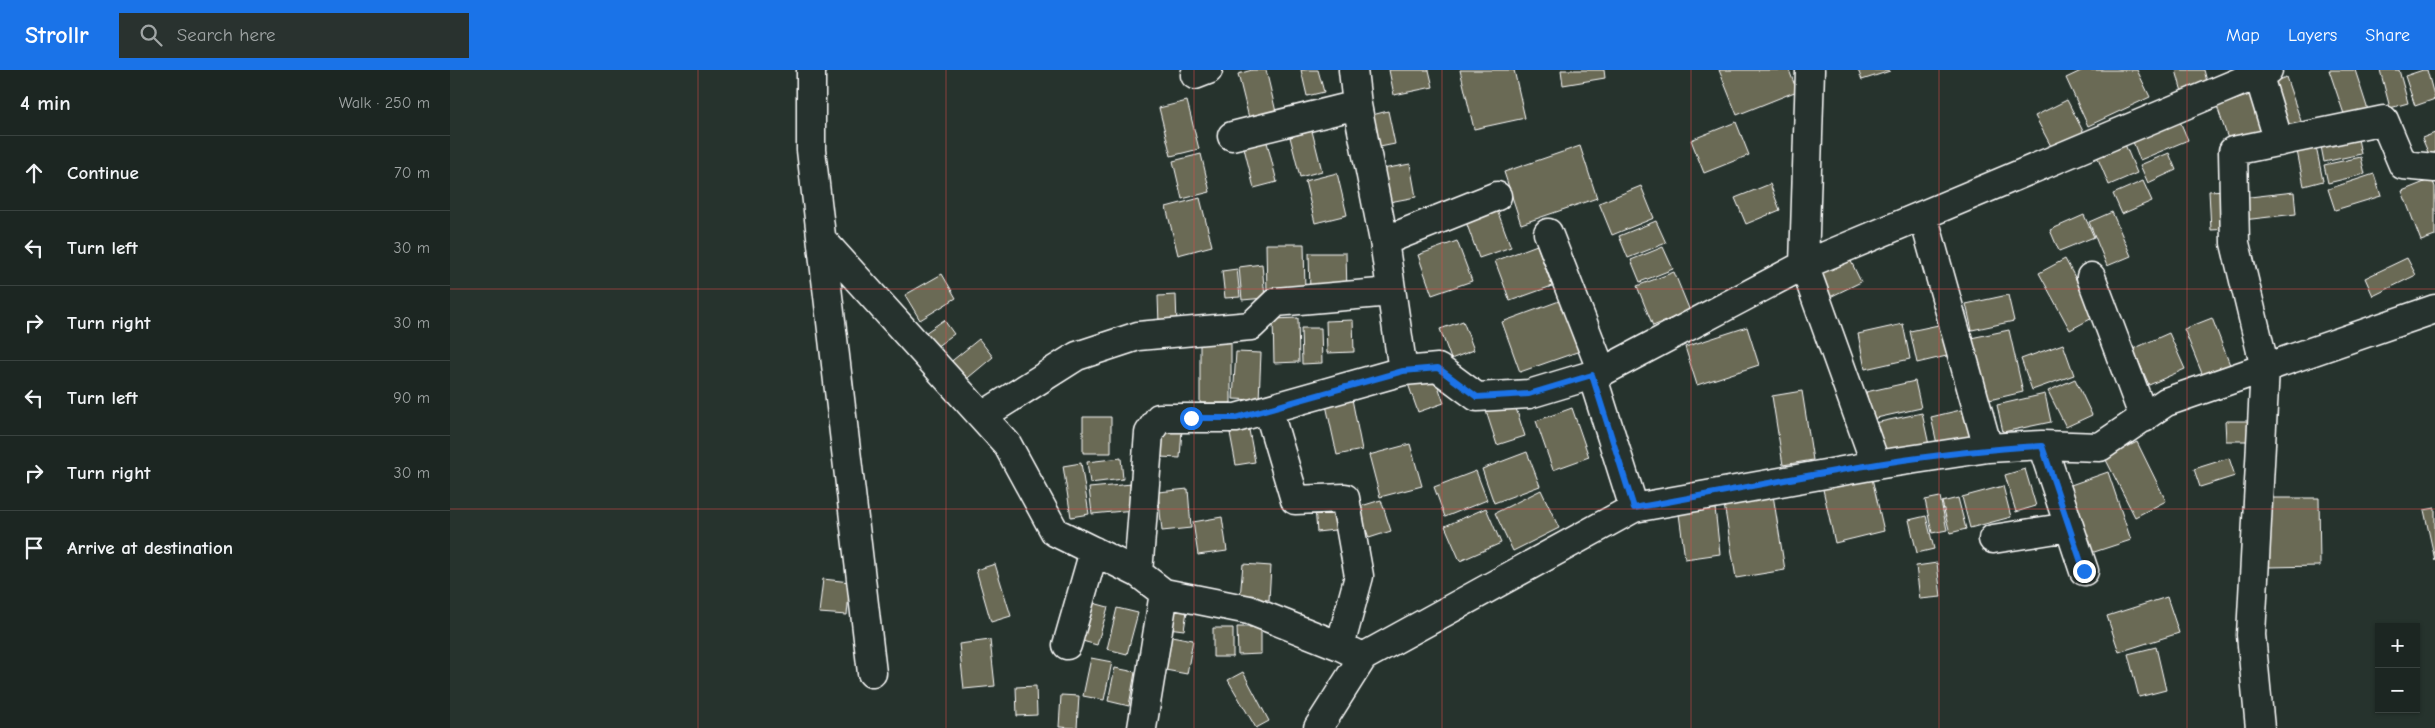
<!DOCTYPE html>
<meta charset="utf-8">
<style>
body{margin:0;font-family:"Comic Neue",sans-serif;background:#29322f;color:#f1f3f6}
.controls{position:absolute;right:15px;bottom:15px;display:grid;overflow:hidden;border-radius:0px;box-shadow:0 1px 4px #0004}
.controls button{width:45px;height:45px;display:grid;place-items:center;padding:0;border:0;border-bottom:1px solid #3a4340;background:#1c2622;color:#f1f3f6;font:25px sans-serif}
.stop{position:absolute;width:15px;height:15px;margin:-11px;border:4px solid #1a73e8;border-radius:50%;background:#fff}
.stop.end{background:#1a73e8;border-color:#fff;box-shadow:0 1px 5px #0008}
.list{margin:0;padding:0;list-style:none}
h2{display:flex;justify-content:space-between;align-items:center;height:65px;margin:0;padding:0 20px;font-size:21px}
h2 small{font-size:16px;font-weight:400;color:#a0a5a5}
.list li{display:grid;grid-template-columns:32px 1fr auto;gap:15px;align-items:center;box-sizing:border-box;height:75px;padding:0 20px;border-top:1px solid #3a4340}
.list b{display:block;font-size:19px;white-space:nowrap}
.list em{font-size:16px;font-style:normal;color:#a0a5a5}
.icon{flex:none;width:28px;height:28px;fill:none;stroke:currentColor;stroke-width:2;stroke-linecap:round;stroke-linejoin:round}
.map{position:relative;flex:none;width:1985px;height:658px;overflow:hidden}
header{display:flex;align-items:center;gap:30px;box-sizing:border-box;height:70px;padding:0 25px;background:#1a73e8;color:#fff}
header strong{font-size:24px}
nav{display:flex;gap:28px;margin-inline-start:auto;font-size:18px}
.search{width:350px;height:45px;background:#29322f;display:flex;align-items:center;gap:12px;box-sizing:border-box;padding:0 18px;border-radius:0px;color:#a0a5a5;font-size:19px}
main{display:flex}
aside{flex:1;background:#1c2622}
.map>svg:first-child{display:block}
.building{fill:#6b6a55;stroke:#fff}
.lines{fill:none;stroke-linecap:round;stroke-linejoin:round}
.minor-casing{stroke:#fff;stroke-width:31}
.minor{stroke:#26332d;stroke-width:28}
.route{stroke:#1a73e8;stroke-width:6}
.grid{fill:none;stroke:#dc4848;stroke-width:1;stroke-opacity:0.55}
</style>
<header>
<strong>Strollr</strong>
<div class="search"><svg class="icon" aria-label="search" viewBox="0 0 24 24"><circle cx="10" cy="10" r="6"/><path d="M15 15l6 6"/></svg>Search here</div>
<nav><a>Map</a><a>Layers</a><a>Share</a></nav>
</header>
<main>
<aside>
<h2>4 min<small>Walk · 250 m</small></h2>
<ul class="list">
<li><svg class="icon" aria-label="ahead" viewBox="0 0 24 24"><path d="M12 20V5M6 11l6-6 6 6"/></svg><div><b>Continue</b></div><em>70 m</em></li>
<li><svg class="icon" aria-label="left" viewBox="0 0 24 24"><path d="M17 20v-9H6M10 6l-5 5 5 5"/></svg><div><b>Turn left</b></div><em>30 m</em></li>
<li><svg class="icon" aria-label="right" viewBox="0 0 24 24"><path d="M7 20v-9h11M14 6l5 5-5 5"/></svg><div><b>Turn right</b></div><em>30 m</em></li>
<li><svg class="icon" aria-label="left" viewBox="0 0 24 24"><path d="M17 20v-9H6M10 6l-5 5 5 5"/></svg><div><b>Turn left</b></div><em>90 m</em></li>
<li><svg class="icon" aria-label="right" viewBox="0 0 24 24"><path d="M7 20v-9h11M14 6l5 5-5 5"/></svg><div><b>Turn right</b></div><em>30 m</em></li>
<li><svg class="icon" aria-label="arrive" viewBox="0 0 24 24"><path d="M6 21V4h12l-3 4 3 4H6"/></svg><div><b>Arrive at destination</b></div></li>
</ul>
</aside>
<div class="map">
<svg width="1985" height="658" viewBox="0 0 1985 658">
<rect width="100%" height="100%" fill="#26332d"/>
<filter id="ink" filterUnits="userSpaceOnUse"><feTurbulence type="fractalNoise" baseFrequency=".02" numOctaves="2"/><feDisplacementMap in="SourceGraphic" scale="10" xChannelSelector="R" yChannelSelector="G"/><feConvolveMatrix kernelMatrix="1 2 1 2 8 2 1 2 1" color-interpolation-filters="sRGB"/></filter>
<g filter="url(#ink)">
<path class="building" d="M802,0H816L826,42L799,48L788,4Z
M851,0H868L874,22L857,26Z
M939,0H979L983,17L944,25Z
M1010,0H1064L1075,48L1024,59Z
M1111,0H1154L1155,8L1113,15Z
M1269,0H1339L1347,21L1287,45Z
M1408,0H1439L1440,1L1412,10Z
M1633,0H1687L1700,27L1638,56L1616,8Z
M1726,0H1754L1758,15L1732,22Z
M1879,0H1905L1918,40L1895,47Z
M1930,0H1949L1958,33L1940,38Z
M1973,0H1977L1985,29L1965,36L1955,6Z
M1836,7L1852,54L1834,60L1818,14Z
M1800,25L1811,60L1779,72L1767,36Z
M1617,30L1635,65L1604,82L1585,46Z
M737,31L749,79L721,86L709,38Z
M938,41L945,74L925,78L918,46Z
M1729,49L1738,70L1690,90L1682,69Z
M1286,52L1299,85L1254,103L1241,70Z
M862,61L872,101L850,107L840,67Z
M1985,63V88L1981,89L1972,68Z
M1907,64L1911,84L1874,92L1870,71Z
M816,68L827,112L804,118L793,74Z
M1674,72L1687,103L1659,115L1646,84Z
M1865,72L1873,111L1854,116L1846,76Z
M1130,76L1147,128L1071,154L1054,102Z
M1719,83L1726,100L1698,113L1690,95Z
M751,84L760,122L732,129L723,91Z
M1911,87L1915,104L1878,113L1874,95Z
M960,94L966,127L934,133L927,100Z
M887,103L897,145L865,153L855,111Z
M1924,104L1931,126L1885,140L1878,119Z
M1982,109L1985,117V166L1971,171L1952,121Z
M1693,111L1702,131L1672,144L1663,124Z
M1320,114L1330,140L1296,154L1285,128Z
M1191,116L1204,148L1162,165L1149,133Z
M1777,120L1780,159L1761,160L1759,121Z
M1844,122L1846,144L1793,150L1791,128Z
M750,128L762,176L728,185L716,137Z
M1047,140L1061,177L1029,188L1016,152Z
M1662,142L1681,186L1657,196L1639,152Z
M1634,145L1644,167L1609,181L1600,160Z
M1206,151L1216,173L1178,188L1169,166Z
M1007,171L1022,211L982,225L968,185Z
M816,174H854L855,222L817,223Z
M1087,175L1102,216L1060,231L1045,191Z
M1213,177L1223,199L1190,212L1181,190Z
M859,183H896L897,223L860,224Z
M1397,183L1411,212L1378,228L1364,200Z
M1957,188L1966,205L1923,226L1915,208Z
M1615,189L1646,246L1620,260L1589,203Z
M812,194L815,228L792,230L789,197Z
M787,199L790,227L775,228L772,201Z
M1224,202L1240,241L1203,256L1187,216Z
M492,204L506,228L470,250L455,225Z
M726,225L727,255H709L708,226Z
M1558,225L1564,251L1522,260L1516,234Z
M1112,230L1130,281L1070,302L1052,252Z
M848,248L849,292L824,293L823,249Z
M1762,248L1780,295L1753,306L1734,259Z
M494,250L504,264L486,277L475,263Z
M903,250L904,282L877,283L876,251Z
M1013,251L1024,280L1001,289L990,259Z
M1498,253L1505,284L1467,293L1460,261Z
M1453,254L1460,289L1415,299L1408,264Z
M1297,257L1309,295L1247,315L1235,277Z
M851,258H871L872,293L852,294Z
M1559,260L1573,322L1535,331L1521,268Z
M750,263H781V333H750Z
M1719,263L1735,299L1699,315L1683,279Z
M529,269L543,287L513,312L498,294Z
M1613,274L1624,305L1582,320L1571,289Z
M786,282L811,283L809,330L783,329Z
M983,302L994,333L968,342L957,311Z
M1625,309L1642,345L1616,357L1598,321Z
M1465,311L1471,338L1422,349L1416,322Z
M1352,321L1363,390L1333,395L1322,326Z
M1595,324L1601,352L1553,362L1547,335Z
M902,329L912,380L887,385L876,335Z
M1063,329L1075,366L1047,375L1035,338Z
M1122,338L1139,387L1103,400L1086,351Z
M1519,338L1525,366L1487,374L1481,347Z
M1472,343L1479,375L1431,385L1425,353Z
M633,347H661V383H633Z
M1775,351H1801V371H1776Z
M712,357L732,359L730,388L710,387Z
M799,360L805,392L786,395L780,363Z
M1687,372L1716,431L1685,447L1655,388Z
M960,374L972,416L930,427L919,385Z
M1077,382L1090,416L1044,433L1032,399Z
M671,388L673,409L640,413L637,392Z
M1779,388L1785,406L1750,417L1744,399Z
M631,393L639,444L621,447L613,396Z
M1575,399L1586,436L1566,442L1555,405Z
M1026,401L1037,430L995,447L984,417Z
M1658,402L1681,470L1638,484L1615,417Z
M1421,404L1434,461L1385,473L1372,415Z
M682,414L684,440L642,444L639,418Z
M1553,416L1561,447L1520,458L1512,427Z
M738,419L741,458L712,461L708,422Z
M1091,420L1109,458L1063,481L1045,443Z
M1323,425L1335,500L1286,508L1274,434Z
M1490,427L1497,460L1482,463L1475,430Z
M1508,428L1516,459L1500,463L1492,432Z
M1817,428H1869L1870,496L1818,497Z
M931,430L941,461L919,468L908,437Z
M891,435L894,459L867,462L865,438Z
M1036,438L1051,473L1010,491L995,456Z
M1265,438L1270,484L1235,489L1229,444Z
M1985,438V490L1974,440Z
M1476,446L1484,479L1467,483L1459,450Z
M772,447L777,481L748,485L743,452Z
M1487,493L1491,527L1470,529L1466,496Z
M545,494L561,546L541,552L526,500Z
M793,494L821,496L819,530L790,528Z
M373,509L400,512L397,545L369,543Z
M1717,527L1729,563L1669,582L1657,546Z
M636,531L658,537L647,575L625,569Z
M667,538L688,543L677,584L657,579Z
M722,538L737,541L734,560L718,558Z
M787,557H811V584L788,585Z
M763,558H783V587H763Z
M716,565L743,570L737,604L710,599Z
M540,570L545,616L514,619L509,574Z
M1706,577L1716,620L1689,627L1678,584Z
M641,588L662,592L654,630L633,626Z
M665,598L685,602L679,636L658,631Z
M793,602L819,651L806,658L778,610Z
M586,616L587,645L567,646L566,617Z
M611,625L629,626L627,658L609,657Z"/>
<g class="lines">
<g class="minor-casing">
<path id="minor" d="M361,0V80L422,603
M903,0L907,35L934,171L953,301
M1360,0L1354,195L1426,395
M1807,0L1829,72
M745,5L758,0
M782,66L907,35
M1473,145L1538,378
M1098,163L1152,302
M934,171L1047,126
M374,172L557,374L605,462L688,503L714,523L799,540L890,576L913,587
M1641,207L1694,348
M1142,305L1184,438
M818,339L845,430L895,428L909,506L890,576
M532,346L627,286L688,266L801,256L826,232L941,222
M1592,375L1634,501
M1543,469L1619,457
M688,503L699,363L709,348H786L953,301L988,298L1027,327L1079,324L1152,302L1354,195L1818,0
M617,575L644,481
M692,658L714,523
M868,658L913,587L1184,438L1426,395L1538,378L1592,375L1650,377L1716,332L1985,239
M1810,658L1801,565L1815,298L1785,173L1783,81L1934,50L1953,95L1985,98"/>
</g>
<use href="#minor" class="minor"/>
</g>
</g>
<g class="lines" filter="url(#ink)">
<path class="route" d="M741,348H786L953,301L988,298L1027,327L1079,324L1142,305L1184,438C1319,414 1455,383 1592,376L1634,501"/>
</g>
<path class="grid" d="M248,0V658M496,0V658M744,0V658M992,0V658M1241,0V658M1489,0V658M1737,0V658M0,219H1985M0,439H1985"/>
</svg>
<div class="controls">
<button>+</button>
<button>−</button>
</div>
<div class="stop" style="left:741px;top:348px"></div>
<div class="stop end" style="left:1634px;top:501px"></div>
</div>
</main>
